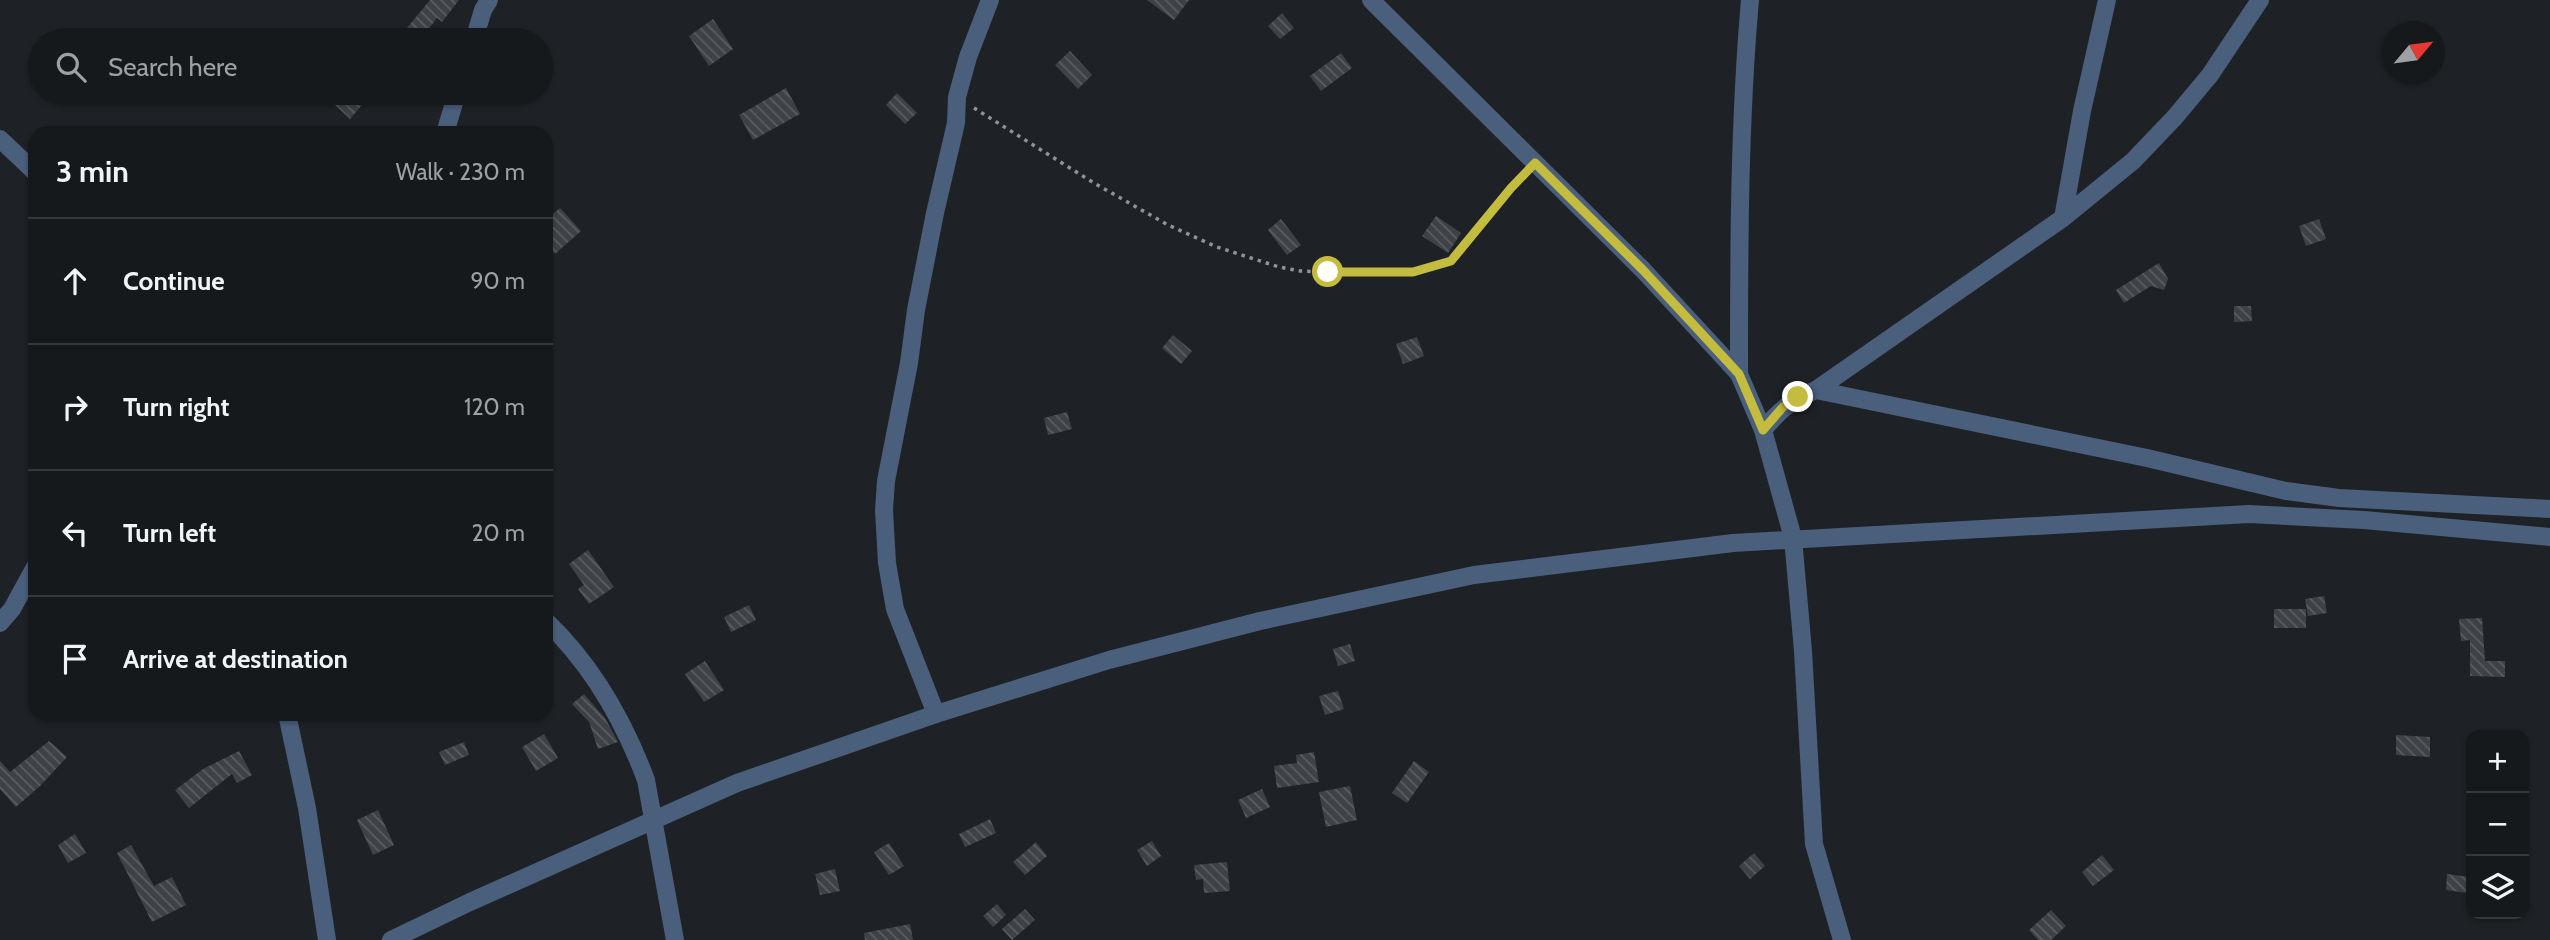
<!DOCTYPE html>
<meta charset="utf-8">
<style>
body{margin:0;font-family:Cabin,sans-serif;background:#1f2225;color:#f1f3f6}
.controls{position:absolute;right:21px;bottom:21px;display:grid;overflow:hidden;border-radius:14px;box-shadow:0 2px 5px #0004}
.controls button{width:63px;height:63px;display:grid;place-items:center;padding:0;border:0;border-bottom:2px solid #35383b;background:#16191c;color:#f1f3f6;font:35px sans-serif}
.compass{position:absolute;left:2382px;top:21px;width:63px;height:63px;border-radius:50%;background:#16191c;box-shadow:0 2px 5px #0004;rotate:61deg}
.stop{position:absolute;width:21px;height:21px;margin:-16px;border:5px solid #c4bc3e;border-radius:50%;background:#fff}
.stop.end{background:#c4bc3e;border-color:#fff;box-shadow:0 2px 7px #0008}
.list{margin:0;padding:0;list-style:none}
h2{display:flex;justify-content:space-between;align-items:center;height:91px;margin:0;padding:0 28px;font-size:30px}
h2 small{font-size:23px;font-weight:400;color:#9ea0a3}
.list li{display:grid;grid-template-columns:46px 1fr auto;gap:21px;align-items:center;box-sizing:border-box;height:126px;padding:0 28px;border-top:2px solid #35383b}
.list b{display:block;font-size:26px;white-space:nowrap}
.list em{font-size:23px;font-style:normal;color:#9ea0a3}
.icon{flex:none;width:38px;height:38px;fill:none;stroke:currentColor;stroke-width:2;stroke-linecap:round;stroke-linejoin:round}
.map{position:relative;flex:none;width:2550px;height:940px;overflow:hidden}
.search{position:absolute;background:#16191c;box-shadow:0 2px 5px #0004;left:28px;top:28px;width:525px;height:77px;display:flex;align-items:center;gap:18px;box-sizing:border-box;padding:0 24px;border-radius:38px;color:#9ea0a3;font-size:26px}
.panel{position:absolute;background:#16191c;box-shadow:0 2px 5px #0004;left:28px;top:126px;width:525px;height:595px;border-radius:21px}
.map>svg:first-child{display:block}
.building{fill:url(#building-back-hatch)}
.lines{fill:none;stroke-linecap:round;stroke-linejoin:round}
.path{stroke:#909396;stroke-width:3.5;stroke-dasharray:3.5 5;stroke-linecap:butt}
.minor{stroke:#4a5f7b;stroke-width:18}
.tertiary{stroke:#4a5f7b;stroke-width:18}
.route{stroke:#c4bc3e;stroke-width:9}
</style>
<div class="map">
<svg width="2550" height="940" viewBox="0 0 2550 940">
<defs>
<pattern id="building-back-hatch" width="6" height="6" patternUnits="userSpaceOnUse" patternTransform="scale(1.75)"><rect width="6" height="6" fill="#3e4247"/><path d="M-1 5l2 2M0 0l6 6M5-1l2 2" fill="none" stroke="#5a5e62"/></pattern>
</defs>
<rect width="100%" height="100%" fill="#1e2126"/>
<path class="building" d="M430,0H459L442,22L437,18L420,40H397Z
M1147,0H1189L1174,20Z
M1282,13L1294,28L1280,39L1268,26Z
M713,19L733,49L709,66L689,36Z
M1070,51L1092,75L1078,89L1055,65Z
M1341,53L1352,68L1321,91L1310,76Z
M786,88L800,114L753,140L739,115Z
M342,93H372L350,119L333,103Z
M897,93L917,113L905,124L886,105Z
M560,208L581,231L555,254L546,244V220Z
M1436,216L1461,233L1448,253L1422,236Z
M1281,219L1301,245L1287,255L1268,230Z
M2319,219L2326,239L2306,246L2299,226Z
M2159,263L2168,279L2164,290L2151,286L2124,303L2116,290Z
M2234,306H2251L2252,321L2234,322Z
M1173,335L1192,351L1181,364L1162,348Z
M1417,337L1424,356L1403,364L1396,344Z
M1067,412L1072,429L1048,435L1044,418Z
M588,550L614,587L589,604L578,589L584,585L569,564Z
M2324,596L2327,613L2308,616L2305,599Z
M749,605L756,620L731,632L724,617Z
M2274,609H2306V628H2274Z
M2482,618L2485,661H2505V677L2470,676V640L2461,641L2459,619Z
M1350,644L1355,661L1338,666L1333,649Z
M705,661L724,690L704,702L685,674Z
M1338,691L1344,709L1325,715L1319,696Z
M584,694L605,718L618,742L598,749L589,722L572,704Z
M544,734L558,758L536,771L522,747Z
M2396,735L2430,737V757L2396,755Z
M49,741L67,757L40,786L16,807L0,789V761L10,772Z
M464,742L469,755L445,765L439,752Z
M239,751L252,775L237,783L232,774L189,808L175,790L203,769Z
M1314,752L1319,782L1277,788L1274,766L1297,763L1296,755Z
M1414,761L1429,772L1407,803L1392,793Z
M1350,786L1357,820L1326,827L1319,792Z
M1262,789L1270,807L1246,818L1238,800Z
M378,810L394,845L373,855L357,820Z
M990,819L996,833L965,847L959,834Z
M75,834L86,853L68,863L58,845Z
M1152,841L1161,856L1147,866L1137,850Z
M1036,842L1047,856L1025,875L1013,862Z
M889,843L904,866L889,875L874,852Z
M131,845L154,886L172,877L186,905L152,922L117,853Z
M1754,853L1765,866L1750,879L1739,866Z
M2102,855L2114,870L2093,886L2082,872Z
M1227,862L1230,891L1204,893L1203,879L1196,880L1194,865Z
M835,869L840,891L820,895L815,874Z
M2447,874L2469,877L2467,893L2446,890Z
M997,904L1006,915L993,927L983,916Z
M1025,909L1035,920L1012,940L1002,929Z
M2051,910L2066,926L2051,940H2038L2029,930Z
M910,924L913,940H865L864,933Z"/>
<g class="lines">
<path class="path" d="M974,108L1094,183L1168,225L1217,247L1279,267L1300,271L1353,273L1413,272L1451,261L1524,175"/>
<path class="minor" d="M1371,0L1643,270L1739,374L1763,430L1793,538L1803,651L1814,844L1842,940
M474,40L483,10L489,0
M445,133L457,93
M0,139L35,172
M2063,218L2082,111L2107,0
M1739,374C1739,249 1739,125 1750,0
M1816,390L2147,458L2286,491L2339,498L2550,509
M1763,430C1779,411 1792,399 1816,390L2063,218L2133,161L2175,117L2210,75L2260,0
M546,621C592,665 624,721 646,780L675,940
M0,623L12,609L35,567
M287,714L307,808L327,940
M936,714L895,609L887,563L884,510L886,481L909,363L916,310L935,213L956,123L957,97L968,57L990,0"/>
<path class="tertiary" d="M391,940L470,902L737,783L936,714L1109,660L1260,621L1474,575L1733,543L2249,514L2364,520L2550,537"/>
</g>
<g class="lines">
<path class="route" d="M1328,272H1413L1451,261L1511,188L1535,163L1643,270L1739,374L1763,430L1783,407L1798,397"/>
</g>
</svg>
<div class="controls">
<button>+</button>
<button>−</button>
<button><svg class="icon" aria-label="layers" viewBox="0 0 24 24"><path d="M12 4l9 5-9 5-9-5zM3 14l9 5 9-5"/></svg></button>
</div>
<svg class="compass" viewBox="-18 -18 36 36"><path d="M0-13l5 13h-10z" fill="#e53935"/><path d="M0 13l5-13h-10z" fill="#9ea0a3"/></svg>
<div class="stop" style="left:1328px;top:272px"></div>
<div class="stop end" style="left:1798px;top:397px"></div>
<div class="search"><svg class="icon" aria-label="search" viewBox="0 0 24 24"><circle cx="10" cy="10" r="6"/><path d="M15 15l6 6"/></svg>Search here</div>
<section class="panel">
<h2>3 min<small>Walk · 230 m</small></h2>
<ul class="list">
<li><svg class="icon" aria-label="ahead" viewBox="0 0 24 24"><path d="M12 20V5M6 11l6-6 6 6"/></svg><div><b>Continue</b></div><em>90 m</em></li>
<li><svg class="icon" aria-label="right" viewBox="0 0 24 24"><path d="M7 20v-9h11M14 6l5 5-5 5"/></svg><div><b>Turn right</b></div><em>120 m</em></li>
<li><svg class="icon" aria-label="left" viewBox="0 0 24 24"><path d="M17 20v-9H6M10 6l-5 5 5 5"/></svg><div><b>Turn left</b></div><em>20 m</em></li>
<li><svg class="icon" aria-label="arrive" viewBox="0 0 24 24"><path d="M6 21V4h12l-3 4 3 4H6"/></svg><div><b>Arrive at destination</b></div></li>
</ul>
</section>
</div>
